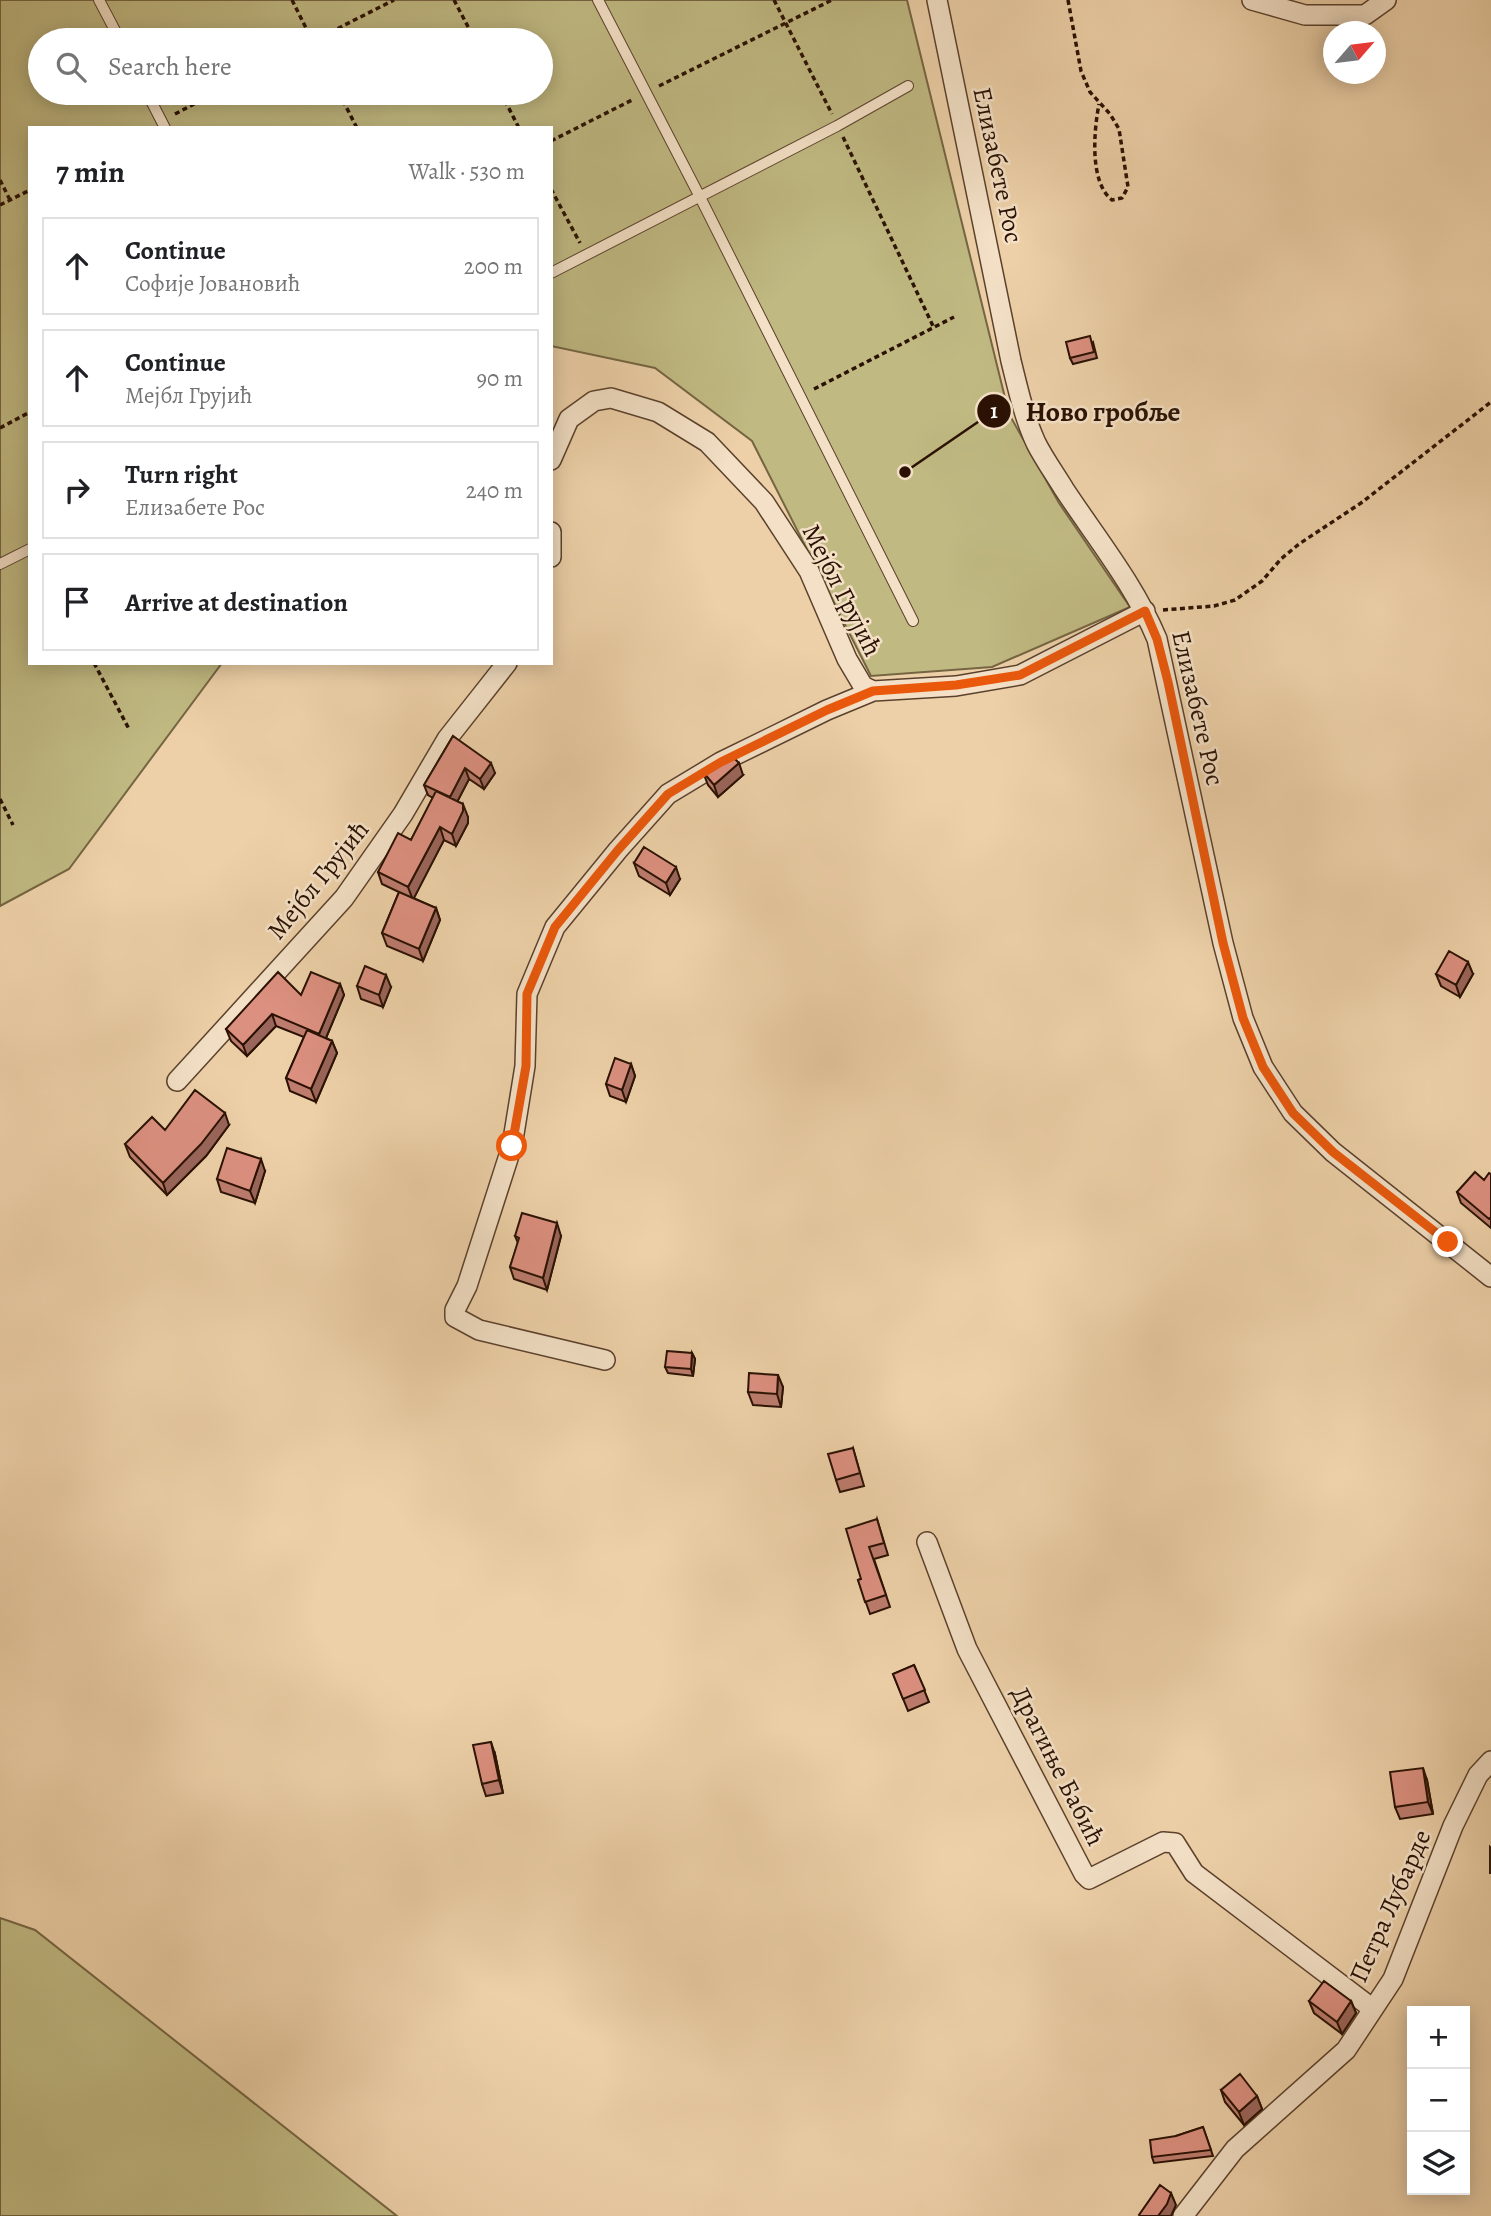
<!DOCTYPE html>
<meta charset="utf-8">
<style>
body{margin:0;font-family:Alegreya,serif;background:#f6f6f6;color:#202124}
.controls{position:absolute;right:21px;bottom:21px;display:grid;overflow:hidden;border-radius:0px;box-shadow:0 4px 18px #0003}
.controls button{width:63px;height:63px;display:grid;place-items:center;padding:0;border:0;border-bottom:2px solid #e0e0e0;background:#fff;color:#202124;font:35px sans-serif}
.compass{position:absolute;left:1323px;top:21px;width:63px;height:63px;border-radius:50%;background:#fff;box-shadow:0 4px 18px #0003;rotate:62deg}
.stop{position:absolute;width:21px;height:21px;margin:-16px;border:5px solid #ea580c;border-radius:50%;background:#fff}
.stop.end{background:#ea580c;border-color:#fff;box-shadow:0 2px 7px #0008}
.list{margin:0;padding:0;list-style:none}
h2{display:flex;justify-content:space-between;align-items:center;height:91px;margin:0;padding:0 28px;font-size:30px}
h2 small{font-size:23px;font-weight:400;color:#757577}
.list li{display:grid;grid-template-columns:46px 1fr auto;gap:21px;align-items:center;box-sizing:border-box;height:98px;margin:0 14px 14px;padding:0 14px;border:2px solid #e0e0e0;border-radius:0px}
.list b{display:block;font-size:26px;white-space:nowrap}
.list p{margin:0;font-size:23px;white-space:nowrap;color:#757577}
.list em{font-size:23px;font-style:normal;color:#757577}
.icon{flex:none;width:38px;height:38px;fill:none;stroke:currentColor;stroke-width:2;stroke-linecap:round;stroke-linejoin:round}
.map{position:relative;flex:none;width:1491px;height:2216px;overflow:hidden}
.search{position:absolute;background:#fff;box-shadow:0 4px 18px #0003;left:28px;top:28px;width:525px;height:77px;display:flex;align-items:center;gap:18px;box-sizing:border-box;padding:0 24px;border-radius:38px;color:#757577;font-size:26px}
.panel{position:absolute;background:#fff;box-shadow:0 4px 18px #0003;left:28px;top:126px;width:525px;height:539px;border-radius:0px}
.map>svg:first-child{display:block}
.green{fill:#c0b982;stroke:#756542;stroke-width:2;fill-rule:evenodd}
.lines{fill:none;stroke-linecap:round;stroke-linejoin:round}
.service-casing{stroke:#5b412c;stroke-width:12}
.minor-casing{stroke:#5b412c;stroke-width:22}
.path{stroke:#2a1103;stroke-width:3.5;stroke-dasharray:5 3.5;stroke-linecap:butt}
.service{stroke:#f3e0c6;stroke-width:10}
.minor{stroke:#f3e0c6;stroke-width:19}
.wall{fill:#bd7c6e;stroke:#2a1103;stroke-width:2}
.shaded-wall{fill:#9a655a;stroke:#2a1103;stroke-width:2}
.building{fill:#dc9080;stroke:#2a1103;stroke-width:2}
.route{stroke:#ea580c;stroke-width:9}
.labels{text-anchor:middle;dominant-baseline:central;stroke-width:5;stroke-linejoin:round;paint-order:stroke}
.street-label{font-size:26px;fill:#2a1103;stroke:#f3e0c6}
.leader{fill:none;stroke:#2a1103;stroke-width:2.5}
.callout-dot{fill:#2a1103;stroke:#f3e0c6;stroke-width:2.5}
.mark-label{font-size:21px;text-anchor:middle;font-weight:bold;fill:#fff}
.callout-label{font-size:28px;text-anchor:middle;font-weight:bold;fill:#2a1103;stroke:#f3e0c6;stroke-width:5;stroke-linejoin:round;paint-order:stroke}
</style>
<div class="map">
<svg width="1491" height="2216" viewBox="0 0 1491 2216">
<rect width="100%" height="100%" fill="#edd0a8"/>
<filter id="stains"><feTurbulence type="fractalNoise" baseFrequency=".00286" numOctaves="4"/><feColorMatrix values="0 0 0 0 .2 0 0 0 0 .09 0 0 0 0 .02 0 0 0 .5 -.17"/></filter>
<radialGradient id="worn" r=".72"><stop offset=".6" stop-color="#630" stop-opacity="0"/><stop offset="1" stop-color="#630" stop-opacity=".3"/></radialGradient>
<path class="green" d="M0,0H907L1009,414L1059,503L1130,607L992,667L871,676L752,441L655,368L551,346V128H30V663H222L69,869L0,906ZM40,40H541V93H40Z
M0,1918L35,1930L397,2216H0Z"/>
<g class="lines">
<g class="service-casing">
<path id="service" d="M99,0L120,40
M598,0L700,197L913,621
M147,93L165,128
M551,273L837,126L908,86
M0,564L30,549"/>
</g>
<g class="minor-casing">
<path id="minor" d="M937,0L1011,361C1018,389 1024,417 1036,443C1044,459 1055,474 1064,489C1097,539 1134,584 1157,639L1223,943L1243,1018L1263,1067L1293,1113L1333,1152L1491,1277
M1252,0L1305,15H1365L1386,0
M551,460L569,419L594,401L611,398L658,412L707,442L764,502L809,571L847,659L863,686L873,691L956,686L1020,675L1145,611
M551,532V557
M177,1081L344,898L403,814L447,739L507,663
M605,1360L479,1330L455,1317V1310L467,1286L512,1146L525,1066L527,994L555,927L618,850L668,794L721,762L827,710L873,691
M927,1542L967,1649L1084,1874L1089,1879L1163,1842L1175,1843L1194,1873L1373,2009
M1183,2216L1235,2149L1346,2050L1393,1979L1453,1826L1478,1775L1491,1761"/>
</g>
<path class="path" d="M292,0L312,40
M454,0L475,40
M774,0L832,114
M1068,0L1081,71L1090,92L1110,114L1119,129L1128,187L1122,198L1112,200C1089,182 1094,130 1099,104
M315,40L394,0
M659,86L832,0
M339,93L357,128
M501,93L519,128
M175,114L215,93
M843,137L934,328
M551,141L634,99
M0,180L10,200
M551,189L580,243
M0,205L30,190
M814,389L954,317
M0,428L30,412
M1163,610L1214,606L1235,600L1262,581L1281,559L1299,544L1361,503L1491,402
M94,663L129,729
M0,799L13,825"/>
<use href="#service" class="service"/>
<use href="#minor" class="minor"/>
</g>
<path class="wall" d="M1093,342L1097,358L1073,364L1070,358Z
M453,736L495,773L484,789L469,779L457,802L468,817V823L456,846L444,840L413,898L436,908L440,920L423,961L387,946L382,933L399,892L382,884L378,872L411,840L433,798L428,795L424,785Z
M703,772L743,775L718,797L708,785Z
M634,863L680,879L670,895L639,876Z
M1436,974H1473L1460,997L1441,986Z
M340,984L344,995L326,1038L332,1041L337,1053L316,1102L290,1091L286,1078L304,1037L276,1026L247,1056L231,1041L226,1029L301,995Z
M357,986L391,987L383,1007L361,999Z
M631,1064L635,1076L626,1102L610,1096L606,1084Z
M229,1125L206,1156L167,1195L130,1157L125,1144L165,1130Z
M265,1171L255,1203L221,1192L217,1179Z
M1491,1174V1228L1461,1203L1457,1192L1484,1180Z
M515,1236H561L547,1290L514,1279L510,1267L518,1243Z
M692,1353L695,1359L693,1376L668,1373L665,1367Z
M783,1387L781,1407L753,1405L748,1392Z
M853,1448L864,1486L840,1492L836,1480Z
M877,1519L888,1555L874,1559L890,1607L870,1614L858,1580L861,1579Z
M914,1665L929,1702L908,1711L893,1674Z
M495,1754L503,1793L486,1796L482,1784Z
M1427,1780L1433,1814L1400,1819L1395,1807Z
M1309,2001H1351L1356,2013L1342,2034L1314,2013Z
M1221,2090L1257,2096L1262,2109L1244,2125L1225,2102Z
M1203,2127L1213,2156L1154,2163L1152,2157L1176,2136Z"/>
<path class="shaded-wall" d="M491,763L495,773L484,789L480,779Z
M739,763L743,775L718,797L714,785Z
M465,768L469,779L454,808L450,797Z
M463,804L468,817V823L456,846L452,834Z
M440,827L444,840L413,900L408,887Z
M676,867L680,879L670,895L666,883Z
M436,908L440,920L423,961L419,949Z
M1468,962L1473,974L1460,997L1456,985Z
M386,975L391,987L383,1007L379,995Z
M340,984L344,995L323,1045L319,1034Z
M272,1014L276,1026L247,1056L243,1045Z
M332,1041L337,1053L316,1102L311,1089Z
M631,1064L635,1076L626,1102L622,1090Z
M225,1113L229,1125L206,1156L167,1195L163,1183Z
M261,1159L265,1171L255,1203L250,1191Z
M557,1223L561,1236L547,1290L543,1278Z
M692,1353L695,1359L693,1376L691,1369Z
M778,1375L783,1387L781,1407L777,1394Z
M491,1742L495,1754L503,1793L499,1780Z
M1423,1768L1427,1780L1433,1814L1428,1802Z
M1351,2001L1356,2013L1342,2034L1337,2022Z
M1257,2096L1262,2109L1244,2125L1239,2112Z
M1171,2193L1176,2205L1171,2216H1158Z"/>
<path class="building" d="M1090,336L1094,352L1070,358L1066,342Z
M453,736L491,763L480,779L465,768L450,797L424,785Z
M732,756L739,763L714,785L703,772Z
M436,791L463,804V811L452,834L440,827L408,887L378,872L398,833L411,840Z
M644,847L676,867L666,883L634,863Z
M399,892L436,908L419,949L382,933Z
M1449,951L1468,962L1456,985L1436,974Z
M365,966L386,975L379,995L357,986Z
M278,972L301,995L311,972L340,984L319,1034L272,1014L243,1045L226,1029Z
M307,1030L332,1041L311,1089L286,1078Z
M615,1058L631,1064L622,1090L606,1084Z
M195,1090L225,1113L201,1144L163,1183L125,1144L152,1117L165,1130Z
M227,1148L261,1159L250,1191L217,1179Z
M1475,1172L1484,1180L1489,1173L1491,1174V1217L1489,1219L1457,1192Z
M522,1213L557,1223L543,1278L510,1267L519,1238L515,1236Z
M667,1351L692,1353L691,1369L665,1367Z
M749,1373L778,1375L777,1394L748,1392Z
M853,1448L860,1473L836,1480L828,1454Z
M877,1519L884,1543L869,1547L886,1595L865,1602L858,1580L861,1579L846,1529Z
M914,1665L925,1690L903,1699L893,1674Z
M491,1742L499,1780L482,1784L473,1745Z
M1423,1768L1428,1802L1395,1807L1390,1772Z
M1490,1847L1491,1848V1873H1490Z
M1324,1981L1351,2001L1337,2022L1309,2001Z
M1240,2074L1257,2096L1239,2112L1221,2090Z
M1203,2127L1211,2150L1152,2157L1150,2140L1176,2136Z
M1160,2185L1171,2193L1167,2204L1158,2216H1140L1139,2215Z"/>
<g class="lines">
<path class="route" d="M512,1146L526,1066L527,994L555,927L618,850L668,794L721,762L827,710L873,691L956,685L1020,675L1145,611L1157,639L1168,682L1223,943L1243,1018L1263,1067L1293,1113L1333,1152L1448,1242"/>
</g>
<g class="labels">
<g class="street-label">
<text transform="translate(998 165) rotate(78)">Елизабете Рос</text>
<text transform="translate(842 590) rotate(63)">Мејбл Грујић</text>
<text transform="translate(1198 708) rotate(77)">Елизабете Рос</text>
<text transform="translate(318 880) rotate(-51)">Мејбл Грујић</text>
<text transform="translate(1058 1766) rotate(63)">Драгиње Бабић</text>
<text transform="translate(1390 1906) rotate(-66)">Петра Лубарде</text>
</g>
</g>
<path class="leader" d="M905 472L994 411"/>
<g class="callout-dot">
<circle cx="905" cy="472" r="7"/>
<circle cx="994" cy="411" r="18"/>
</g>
<g class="mark-label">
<text x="994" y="418">1</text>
</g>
<g class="callout-label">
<text x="1103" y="421">Ново гробље</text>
</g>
<rect width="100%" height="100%" filter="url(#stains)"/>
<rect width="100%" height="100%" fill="url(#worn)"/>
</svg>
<div class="controls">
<button>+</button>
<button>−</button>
<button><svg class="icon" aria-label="layers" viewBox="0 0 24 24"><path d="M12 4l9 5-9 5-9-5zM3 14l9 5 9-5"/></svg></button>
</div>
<svg class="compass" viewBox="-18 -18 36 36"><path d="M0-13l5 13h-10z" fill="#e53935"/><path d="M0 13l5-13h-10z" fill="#757577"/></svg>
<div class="stop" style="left:512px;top:1146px"></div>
<div class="stop end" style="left:1448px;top:1242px"></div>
<div class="search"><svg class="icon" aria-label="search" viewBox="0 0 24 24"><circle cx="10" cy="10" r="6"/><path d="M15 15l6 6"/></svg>Search here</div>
<section class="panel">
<h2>7 min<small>Walk · 530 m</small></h2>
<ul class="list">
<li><svg class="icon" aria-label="ahead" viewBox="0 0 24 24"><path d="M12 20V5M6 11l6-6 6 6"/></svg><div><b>Continue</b><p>Софије Јовановић</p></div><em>200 m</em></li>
<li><svg class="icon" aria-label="ahead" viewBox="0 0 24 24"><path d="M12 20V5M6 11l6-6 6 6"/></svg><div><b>Continue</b><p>Мејбл Грујић</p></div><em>90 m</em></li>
<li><svg class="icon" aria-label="right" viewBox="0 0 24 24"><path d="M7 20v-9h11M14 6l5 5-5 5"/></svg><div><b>Turn right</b><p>Елизабете Рос</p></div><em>240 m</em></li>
<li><svg class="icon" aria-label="arrive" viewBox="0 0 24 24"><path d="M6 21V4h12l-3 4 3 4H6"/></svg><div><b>Arrive at destination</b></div></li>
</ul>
</section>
</div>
